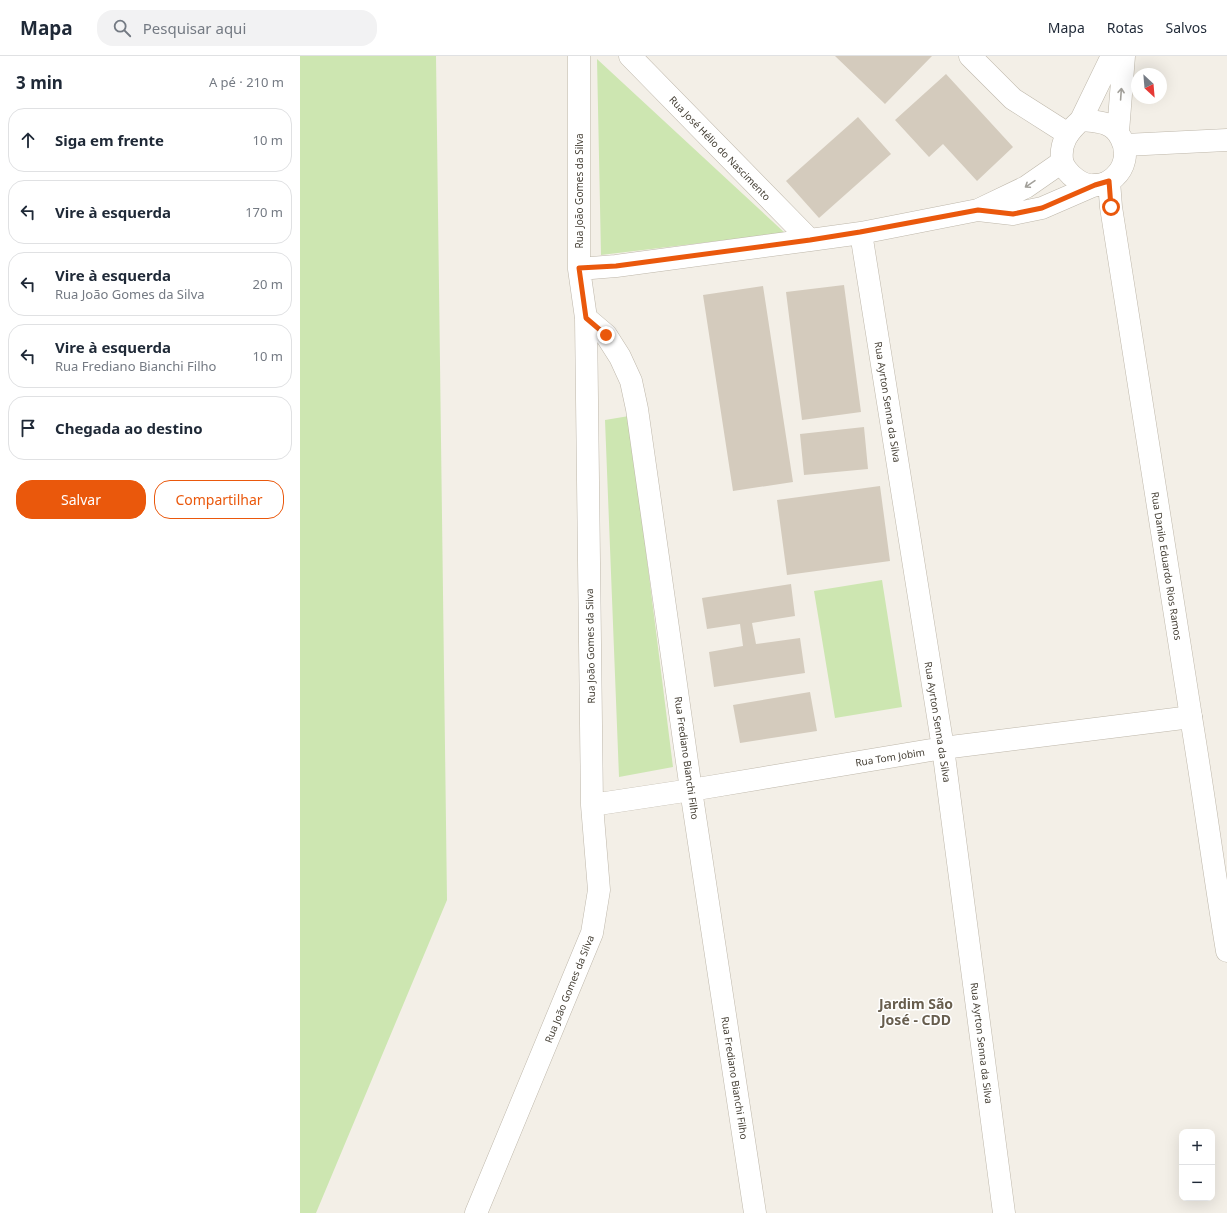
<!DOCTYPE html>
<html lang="pt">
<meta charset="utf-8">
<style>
body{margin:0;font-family:"Noto Sans",sans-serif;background:#f2f2f3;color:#1f2937}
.controls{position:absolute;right:12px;bottom:12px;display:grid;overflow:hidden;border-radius:8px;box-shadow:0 4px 16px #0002}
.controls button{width:36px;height:36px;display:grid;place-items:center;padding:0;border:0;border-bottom:1px solid #e0e1e3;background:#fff;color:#1f2937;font:20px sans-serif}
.compass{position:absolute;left:831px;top:12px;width:36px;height:36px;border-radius:50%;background:#fff;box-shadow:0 4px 16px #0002;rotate:154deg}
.stop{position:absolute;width:12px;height:12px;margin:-9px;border:3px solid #ea580c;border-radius:50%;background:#fff}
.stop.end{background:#ea580c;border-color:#fff;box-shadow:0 1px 4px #0008}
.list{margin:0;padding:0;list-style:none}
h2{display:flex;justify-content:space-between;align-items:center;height:52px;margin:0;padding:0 16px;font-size:17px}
h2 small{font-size:13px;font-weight:400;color:#747a83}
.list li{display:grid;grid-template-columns:26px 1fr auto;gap:12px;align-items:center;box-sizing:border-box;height:64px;margin:0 8px 8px;padding:0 8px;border:1px solid #e0e1e3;border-radius:16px}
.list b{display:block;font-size:15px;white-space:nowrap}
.list p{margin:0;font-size:13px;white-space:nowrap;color:#747a83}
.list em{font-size:13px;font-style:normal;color:#747a83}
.actions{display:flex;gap:8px;padding:12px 16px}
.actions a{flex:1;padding:9px 0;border:1px solid #ea580c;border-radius:16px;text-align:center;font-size:14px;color:#ea580c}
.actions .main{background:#ea580c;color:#fff}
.icon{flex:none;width:22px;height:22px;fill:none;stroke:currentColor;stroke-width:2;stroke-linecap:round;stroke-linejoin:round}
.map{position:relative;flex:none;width:927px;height:1157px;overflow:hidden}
header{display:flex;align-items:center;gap:24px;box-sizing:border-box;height:56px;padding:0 20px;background:#fff;border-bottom:1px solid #e0e1e3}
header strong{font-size:19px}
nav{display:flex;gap:22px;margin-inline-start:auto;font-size:14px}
.search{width:280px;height:36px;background:#f2f2f3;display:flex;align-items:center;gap:10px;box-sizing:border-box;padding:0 14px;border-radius:16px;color:#747a83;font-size:15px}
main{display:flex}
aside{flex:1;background:#fff}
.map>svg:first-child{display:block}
.green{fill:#cde6b1}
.building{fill:#d4cbbd}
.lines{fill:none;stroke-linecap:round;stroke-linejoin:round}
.minor-casing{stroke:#beb7aa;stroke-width:23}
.tertiary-casing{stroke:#beb7aa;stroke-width:23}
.minor{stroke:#fff;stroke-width:22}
.tertiary{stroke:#fff;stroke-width:22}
.oneway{stroke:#a2a09a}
.route{stroke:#ea580c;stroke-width:5}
.labels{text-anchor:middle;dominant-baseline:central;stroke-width:3;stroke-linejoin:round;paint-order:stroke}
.street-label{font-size:10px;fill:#464036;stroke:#fff}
.district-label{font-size:14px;font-weight:bold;fill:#685e4e;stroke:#fff}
</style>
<header>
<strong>Mapa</strong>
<div class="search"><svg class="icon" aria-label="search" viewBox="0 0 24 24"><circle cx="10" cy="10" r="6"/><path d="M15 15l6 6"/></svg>Pesquisar aqui</div>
<nav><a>Mapa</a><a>Rotas</a><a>Salvos</a></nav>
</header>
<main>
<aside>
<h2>3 min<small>A pé · 210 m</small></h2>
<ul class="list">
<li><svg class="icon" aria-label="ahead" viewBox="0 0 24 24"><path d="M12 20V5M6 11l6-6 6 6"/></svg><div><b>Siga em frente</b></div><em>10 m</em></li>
<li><svg class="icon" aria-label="left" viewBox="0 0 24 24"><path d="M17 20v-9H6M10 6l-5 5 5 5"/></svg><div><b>Vire à esquerda</b></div><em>170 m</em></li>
<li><svg class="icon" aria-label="left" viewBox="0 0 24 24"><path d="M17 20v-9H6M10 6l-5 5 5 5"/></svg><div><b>Vire à esquerda</b><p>Rua João Gomes da Silva</p></div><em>20 m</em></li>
<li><svg class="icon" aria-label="left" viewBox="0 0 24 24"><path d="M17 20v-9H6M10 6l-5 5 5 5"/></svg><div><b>Vire à esquerda</b><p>Rua Frediano Bianchi Filho</p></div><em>10 m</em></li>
<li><svg class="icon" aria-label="arrive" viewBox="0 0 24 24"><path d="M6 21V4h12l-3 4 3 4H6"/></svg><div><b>Chegada ao destino</b></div></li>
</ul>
<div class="actions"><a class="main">Salvar</a><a>Compartilhar</a></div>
</aside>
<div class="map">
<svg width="927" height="1157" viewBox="0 0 927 1157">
<rect width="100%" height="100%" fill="#f3efe7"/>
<path class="green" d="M0,0H136L147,844L16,1157H0Z
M297,3L485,177L301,199Z
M329,360L373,711L319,721L305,364Z
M582,524L602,651L535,662L514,535Z"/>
<path class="building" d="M535,0H632L585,48Z
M646,18L713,91L677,125L643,88L629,101L595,64Z
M558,61L591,98L519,162L486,125Z
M544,229L561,356L502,364L486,236Z
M463,230L493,426L433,435L403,239Z
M564,371L568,413L504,419L500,378Z
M580,430L590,505L487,519L477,444Z
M491,528L495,560L452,567L456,588L500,582L505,617L414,631L409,596L443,590L440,568L407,573L402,542Z
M510,636L517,675L440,687L433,649Z"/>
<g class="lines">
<g class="minor-casing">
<path id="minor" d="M330,0L510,184
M670,0L713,43L768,78
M825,89L927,84
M678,154L713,158L742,152L795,129
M561,177L643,692L704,1157
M279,213L316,210L510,184L561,177L678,154L726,131L762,106
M286,262L306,279L320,301L331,325L337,353L391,734L455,1157
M292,749L391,734L643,692L891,661
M176,1157L292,877L299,834L292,749L286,262L279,213V0"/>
</g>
<g class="tertiary-casing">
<path id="tertiary" d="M781,64C789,65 798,65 806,68C812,70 818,76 821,82C837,112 802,143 776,123C770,119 763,111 762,104C760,86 768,76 781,64Z
M781,64L812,0
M818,76L824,0
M809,125L811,151L891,661C904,739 914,817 927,895"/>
</g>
<use href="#minor" class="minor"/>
<use href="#tertiary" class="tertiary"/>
</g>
<defs><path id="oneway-shaft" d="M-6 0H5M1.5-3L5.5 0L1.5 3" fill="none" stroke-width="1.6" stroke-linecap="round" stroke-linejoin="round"/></defs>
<g class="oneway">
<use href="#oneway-shaft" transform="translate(821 38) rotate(-86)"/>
<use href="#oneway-shaft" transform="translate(730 128) rotate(146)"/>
</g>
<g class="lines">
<path class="route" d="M306,279L286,262L279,212L316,210L510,184L560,176L678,154L713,158L742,152L795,129L809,125L811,151"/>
</g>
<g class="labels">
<g class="street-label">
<text transform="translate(420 92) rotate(46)">Rua José Hélio do Nascimento</text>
<text transform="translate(279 135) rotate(-90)">Rua João Gomes da Silva</text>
<text transform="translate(588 346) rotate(81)">Rua Ayrton Senna da Silva</text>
<text transform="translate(867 510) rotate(81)">Rua Danilo Eduardo Rios Ramos</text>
<text transform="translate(290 590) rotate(-91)">Rua João Gomes da Silva</text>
<text transform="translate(638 666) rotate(81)">Rua Ayrton Senna da Silva</text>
<text transform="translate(590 701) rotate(-9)">Rua Tom Jobim</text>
<text transform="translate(387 702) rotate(82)">Rua Frediano Bianchi Filho</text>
<text transform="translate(269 933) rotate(-68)">Rua João Gomes da Silva</text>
<text transform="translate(682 987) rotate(83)">Rua Ayrton Senna da Silva</text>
<text transform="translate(435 1022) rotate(81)">Rua Frediano Bianchi Filho</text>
</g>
<g class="district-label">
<text x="616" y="947">Jardim São<tspan x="616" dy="16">José - CDD</tspan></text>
</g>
</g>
</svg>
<div class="controls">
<button>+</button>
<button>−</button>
</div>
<svg class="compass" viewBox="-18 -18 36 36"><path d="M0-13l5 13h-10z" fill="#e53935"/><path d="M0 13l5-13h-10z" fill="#747a83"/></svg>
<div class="stop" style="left:811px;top:151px"></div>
<div class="stop end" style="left:306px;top:279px"></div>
</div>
</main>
